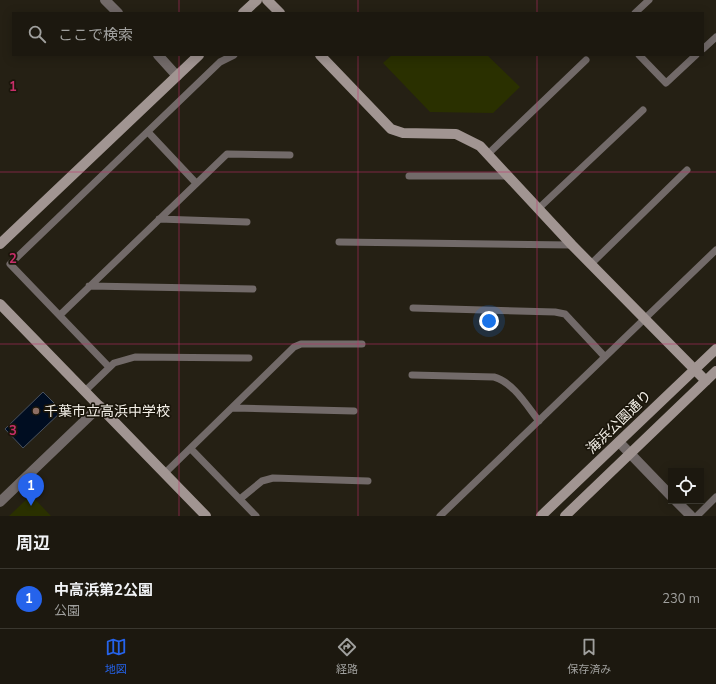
<!DOCTYPE html>
<html lang="ja">
<meta charset="utf-8">
<style>
body{margin:0;font-family:"Nunito Sans","Noto Sans JP",sans-serif;background:#252118;color:#f1f3f6}
.controls{position:absolute;right:12px;bottom:12px;display:grid;overflow:hidden;border-radius:0px;box-shadow:0 2px 10px #0003}
.controls button{width:36px;height:36px;display:grid;place-items:center;padding:0;border:0;border-bottom:1px solid #3a372f;background:#1c180f;color:#f1f3f6;font:20px sans-serif}
.you{position:absolute;left:489px;top:321px;width:14px;height:14px;margin:-10px;border:3px solid #fff;border-radius:50%;background:#1a73e8;box-shadow:0 0 0 6px #1a73e833}
.badge{display:grid;place-items:center;width:26px;height:26px;border-radius:50%;background:#2563eb;color:#fff;font-size:13px;font-weight:700}
.pin{position:absolute;translate:-50% -33px;filter:drop-shadow(0 1px 2px #0008)}
.pin::after{content:'';position:absolute;top:21px;width:14px;height:12px;background:inherit;clip-path:polygon(0 0,100% 0,50% 100%)}
.list{margin:0;padding:0;list-style:none}
h2{display:flex;justify-content:space-between;align-items:center;height:52px;margin:0;padding:0 16px;font-size:17px}
h2 small{font-size:13px;font-weight:400;color:#a0a09e}
.list li{display:grid;grid-template-columns:26px 1fr auto;gap:12px;align-items:center;box-sizing:border-box;height:60px;padding:0 16px;border-top:1px solid #3a372f}
.list b{display:block;font-size:15px;white-space:nowrap}
.list p{margin:0;font-size:13px;white-space:nowrap;color:#a0a09e}
.list em{font-size:13px;font-style:normal;color:#a0a09e}
.icon{flex:none;width:22px;height:22px;fill:none;stroke:currentColor;stroke-width:2;stroke-linecap:round;stroke-linejoin:round}
.map{position:relative;flex:none;width:716px;height:516px;overflow:hidden}
.search{position:absolute;background:#1c180f;box-shadow:0 2px 10px #0003;left:12px;right:12px;top:12px;height:44px;display:flex;align-items:center;gap:10px;box-sizing:border-box;padding:0 14px;border-radius:0px;color:#a0a09e;font-size:15px}
.sheet{height:112px;background:#1c180f}
nav{display:flex;justify-content:space-around;align-items:center;box-sizing:border-box;height:56px;border-top:1px solid #3a372f;background:#1c180f;font-size:11px;color:#a0a09e}
nav a{display:grid;justify-items:center;gap:2px}
nav .on{color:#2563eb}
.map>svg:first-child{display:block}
.green{fill:#2a3000}
.water{fill:#000d21;stroke:#49515d}
.lines{fill:none;stroke-linecap:round;stroke-linejoin:round}
.lane{stroke:#726a69;stroke-width:7}
.street{stroke:#726a69;stroke-width:10}
.secondary{stroke:#a19592;stroke-width:10}
.grid{fill:none;stroke:#c72e69;stroke-width:1;stroke-opacity:0.55}
.education-dot{fill:#8d6e63;stroke:#1b160b;stroke-width:1.5}
.labels{text-anchor:middle;dominant-baseline:central;stroke-width:3.5;stroke-linejoin:round;paint-order:stroke}
.poi-label{font-size:14px;fill:#f4f0e8;stroke:#1b160b;text-anchor:start}
.street-label{font-size:14px;fill:#f4f0e8;stroke:#1b160b}
.grid-label{font-size:13px;text-anchor:middle;font-weight:bold;fill:#c72e69;stroke:#1b160b;stroke-width:3.5;stroke-linejoin:round;paint-order:stroke}
</style>
<div class="map">
<svg width="716" height="516" viewBox="0 0 716 516">
<rect width="100%" height="100%" fill="#252014"/>
<path class="green" d="M392,55H487L520,87L493,113L430,112L383,63Z
M31,495L51,516H9Z"/>
<path class="water" d="M43,392L62,411L23,448L5,429Z"/>
<g class="lines">
<path class="lane" d="M635,13L649,0
M703,49L716,37
M639,55L666,83L696,55
M148,132L196,183
M488,154L586,60
M409,176H508
M538,209L643,110
M159,219L247,222
M339,242L572,245
M591,264L687,170
M89,286L253,289
M413,308L555,312L565,314L605,357
M60,315L227,154L290,155
M109,367L10,264L220,62L234,55
M412,375L494,377C513,382 527,406 539,421
M86,390L114,363L135,357L249,358
M233,408L354,411
M191,449L256,516
M165,473L294,347L301,344H362
M240,499L262,481L273,478L368,481
M440,516L716,250
M697,516L716,497"/>
<path class="street" d="M105,0L118,13
M158,55L177,76
M619,442L671,496
M676,501L691,516
M0,502L100,406"/>
<path class="secondary" d="M267,0L280,13
M243,13L257,0
M320,55L391,129L403,133L456,134L480,146L572,245L706,381
M0,244L199,55
M0,304L206,516
M541,516L716,349
M565,516L716,371"/>
</g>
<path class="grid" d="M179,0V13M358,0V13M537,0V13M179,55V516M358,55V516M537,55V516M0,172H716M0,344H716"/>
<circle class="education-dot" cx="36" cy="411" r="4"/>
<g class="labels">
<g class="poi-label">
<text x="44" y="411">千葉市立高浜中学校</text>
</g>
<g class="street-label">
<text transform="translate(619 422) rotate(-44)">海浜公園通り</text>
</g>
</g>
<g class="grid-label">
<text x="13" y="91">1</text>
<text x="13" y="263">2</text>
<text x="13" y="435">3</text>
</g>
</svg>
<div class="controls">
<button><svg class="icon" aria-label="locate" viewBox="0 0 24 24"><circle cx="12" cy="12" r="6"/><path d="M12 2v4M12 18v4M2 12h4M18 12h4"/></svg></button>
</div>
<div class="you"></div>
<div class="pin badge" style="left:31px;top:506px">1</div>
<div class="search"><svg class="icon" aria-label="search" viewBox="0 0 24 24"><circle cx="10" cy="10" r="6"/><path d="M15 15l6 6"/></svg>ここで検索</div>
</div>
<section class="sheet">
<h2>周辺<small></small></h2>
<ul class="list">
<li><span class="badge">1</span><div><b>中高浜第2公園</b><p>公園</p></div><em>230 m</em></li>
</ul>
</section>
<nav>
<a class="on"><svg class="icon" aria-label="map" viewBox="0 0 24 24"><path d="M3 6l6-2 6 2 6-2v14l-6 2-6-2-6 2zM9 4v14M15 6v14"/></svg>地図</a>
<a><svg class="icon" aria-label="directions" viewBox="0 0 24 24"><path d="M12 3l9 9-9 9-9-9zM9 14v-3h6M13 9l2 2-2 2"/></svg>経路</a>
<a><svg class="icon" aria-label="saved" viewBox="0 0 24 24"><path d="M7 4h10v16l-5-4-5 4z"/></svg>保存済み</a>
</nav>
